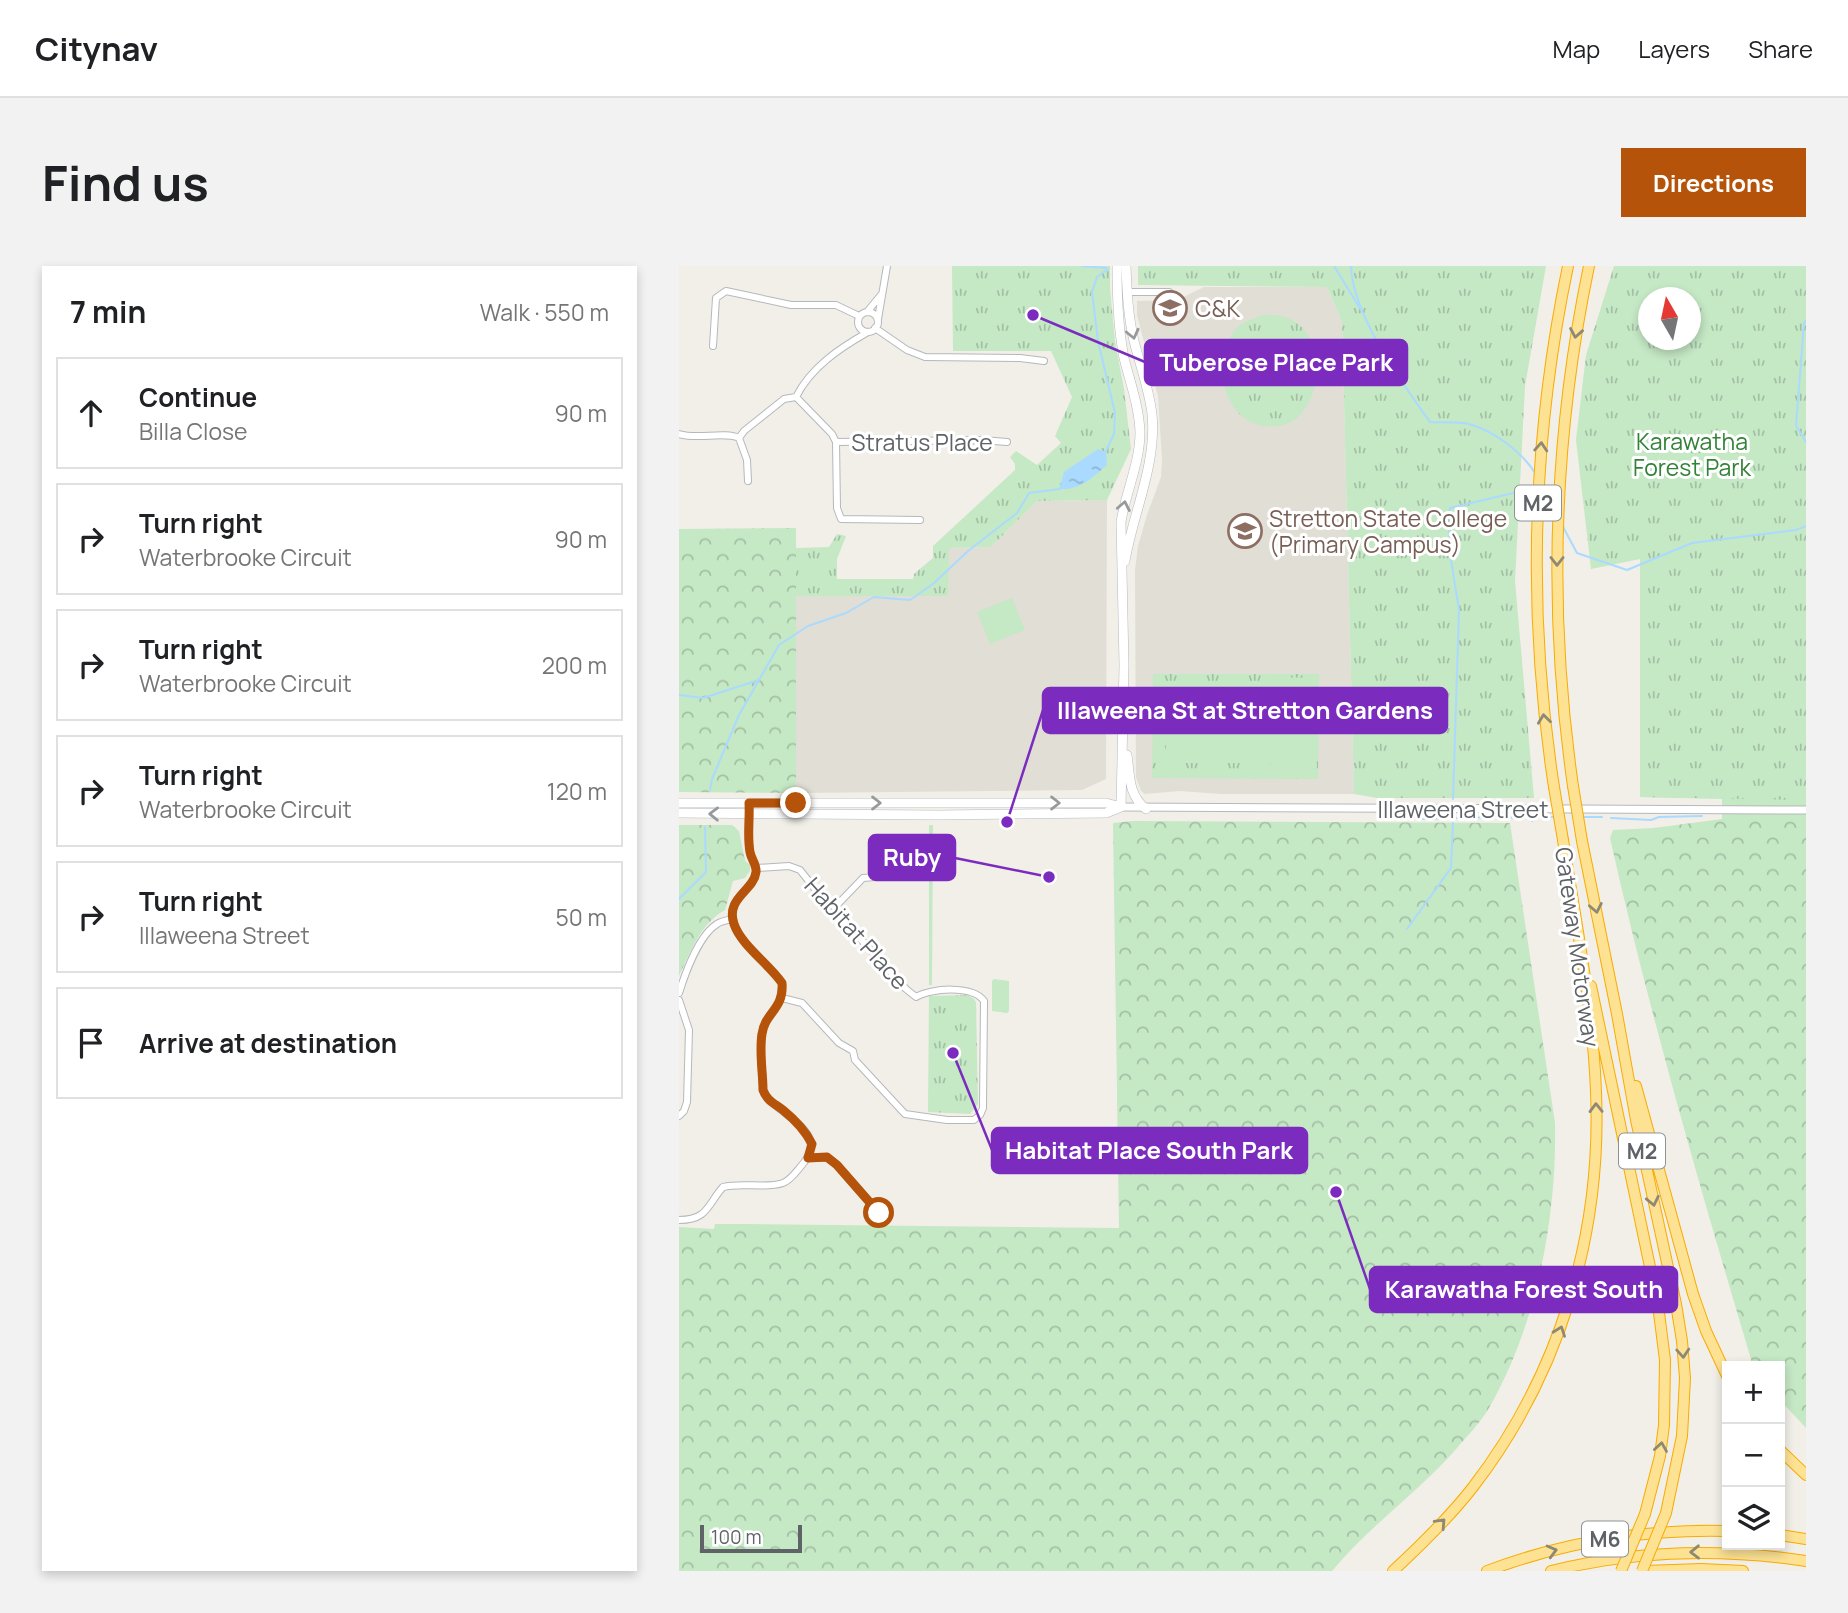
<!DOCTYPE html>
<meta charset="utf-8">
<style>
body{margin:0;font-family:Manrope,sans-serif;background:#f2f2f2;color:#202124}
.controls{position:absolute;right:21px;bottom:21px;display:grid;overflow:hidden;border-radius:0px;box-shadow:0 4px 10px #0003}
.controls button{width:63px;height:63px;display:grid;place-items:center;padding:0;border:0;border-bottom:2px solid #e0e0e0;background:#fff;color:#202124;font:35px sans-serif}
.compass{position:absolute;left:959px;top:21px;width:63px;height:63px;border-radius:50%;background:#fff;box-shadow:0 4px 10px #0003;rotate:351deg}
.scale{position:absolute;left:21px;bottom:18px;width:102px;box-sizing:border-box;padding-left:7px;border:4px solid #5f6368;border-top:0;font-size:19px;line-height:24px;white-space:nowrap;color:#5f6368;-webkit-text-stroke:5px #fff;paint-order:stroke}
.stop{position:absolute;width:21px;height:21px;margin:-16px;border:5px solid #b45309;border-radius:50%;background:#fff}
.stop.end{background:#b45309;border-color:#fff;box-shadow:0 2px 7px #0008}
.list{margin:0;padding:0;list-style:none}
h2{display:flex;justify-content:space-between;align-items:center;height:91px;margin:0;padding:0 28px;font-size:30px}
h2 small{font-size:23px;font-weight:400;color:#757577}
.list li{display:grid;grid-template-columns:46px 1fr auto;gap:21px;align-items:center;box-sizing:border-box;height:112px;margin:0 14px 14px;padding:0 14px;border:2px solid #e0e0e0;border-radius:0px}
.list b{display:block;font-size:26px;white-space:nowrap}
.list p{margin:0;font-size:23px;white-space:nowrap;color:#757577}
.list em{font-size:23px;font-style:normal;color:#757577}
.icon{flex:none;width:38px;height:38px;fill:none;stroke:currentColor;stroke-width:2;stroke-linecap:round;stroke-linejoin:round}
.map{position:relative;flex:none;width:1127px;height:1305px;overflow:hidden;border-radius:0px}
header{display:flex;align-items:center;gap:42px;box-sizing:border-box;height:98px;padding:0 35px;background:#fff;border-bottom:2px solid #e0e0e0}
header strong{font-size:33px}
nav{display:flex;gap:38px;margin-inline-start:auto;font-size:24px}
.intro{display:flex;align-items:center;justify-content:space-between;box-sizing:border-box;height:168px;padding:0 42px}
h1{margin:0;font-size:49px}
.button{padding:18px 32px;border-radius:0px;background:#b45309;color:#fff;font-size:24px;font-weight:700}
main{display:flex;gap:42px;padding:0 42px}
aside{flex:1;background:#fff;border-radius:0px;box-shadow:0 4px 10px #0003}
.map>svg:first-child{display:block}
.education{fill:#e1ded6}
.grass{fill:url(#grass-dots)}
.forest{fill:url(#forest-crowns)}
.park{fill:url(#park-tufts);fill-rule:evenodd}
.pitch{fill:#c5e8c5}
.water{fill:url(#water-ripples)}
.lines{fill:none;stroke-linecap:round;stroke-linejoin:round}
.stream{stroke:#aadaff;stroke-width:2}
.minor-casing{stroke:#b5b8bc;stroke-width:8}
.tertiary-casing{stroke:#b5b8bc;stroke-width:9}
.secondary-casing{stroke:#b6babf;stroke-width:10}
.motorway-casing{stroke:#f9ab00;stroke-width:12}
.minor{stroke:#fff;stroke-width:6}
.tertiary{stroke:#fff;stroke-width:7}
.secondary{stroke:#fff;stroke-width:9}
.motorway{stroke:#fde293;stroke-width:10}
.motorway-bridge-casing{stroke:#f9ab00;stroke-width:12;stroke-linecap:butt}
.motorway-bridge{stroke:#fde293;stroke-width:10}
.oneway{stroke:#8e8975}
.oneway2{stroke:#979a9d}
.route{stroke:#b45309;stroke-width:9}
.labels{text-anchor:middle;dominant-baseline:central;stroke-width:6;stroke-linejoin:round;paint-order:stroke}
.shield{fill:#fff;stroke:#8f9295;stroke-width:2}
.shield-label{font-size:21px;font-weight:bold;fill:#5f6368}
.education-label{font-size:23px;fill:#785e54;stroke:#fff;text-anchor:start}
.park-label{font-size:23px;fill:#348238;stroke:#fff}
.street-label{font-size:23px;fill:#5f6368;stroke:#fff}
.leader{fill:none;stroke:#7b2cbf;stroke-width:2.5}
.callout-dot{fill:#7b2cbf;stroke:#fff;stroke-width:2.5}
.callout{fill:#7b2cbf;stroke:#7b2cbf;stroke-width:2.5}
.callout-label{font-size:24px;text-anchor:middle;font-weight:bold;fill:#fff}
</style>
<header>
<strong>Citynav</strong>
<nav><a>Map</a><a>Layers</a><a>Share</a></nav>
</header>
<div class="intro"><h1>Find us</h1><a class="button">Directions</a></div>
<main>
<aside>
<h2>7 min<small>Walk · 550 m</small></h2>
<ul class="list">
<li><svg class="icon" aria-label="ahead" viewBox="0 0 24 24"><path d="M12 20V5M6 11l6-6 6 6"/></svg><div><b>Continue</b><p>Billa Close</p></div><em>90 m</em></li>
<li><svg class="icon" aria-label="right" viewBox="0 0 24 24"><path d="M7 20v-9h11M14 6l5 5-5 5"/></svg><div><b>Turn right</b><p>Waterbrooke Circuit</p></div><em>90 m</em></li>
<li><svg class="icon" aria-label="right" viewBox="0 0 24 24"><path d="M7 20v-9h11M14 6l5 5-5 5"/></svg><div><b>Turn right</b><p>Waterbrooke Circuit</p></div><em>200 m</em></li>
<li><svg class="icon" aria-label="right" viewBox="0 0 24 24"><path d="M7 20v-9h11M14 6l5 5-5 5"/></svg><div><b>Turn right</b><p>Waterbrooke Circuit</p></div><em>120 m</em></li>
<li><svg class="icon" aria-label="right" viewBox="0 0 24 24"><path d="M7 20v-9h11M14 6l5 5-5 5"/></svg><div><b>Turn right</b><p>Illaweena Street</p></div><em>50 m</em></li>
<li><svg class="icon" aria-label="arrive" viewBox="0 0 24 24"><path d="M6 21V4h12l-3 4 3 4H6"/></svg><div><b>Arrive at destination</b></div></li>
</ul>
</aside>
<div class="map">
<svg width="1127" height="1305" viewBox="0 0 1127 1305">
<defs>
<pattern id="grass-dots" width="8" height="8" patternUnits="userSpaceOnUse" patternTransform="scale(1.75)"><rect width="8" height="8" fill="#c5e8c5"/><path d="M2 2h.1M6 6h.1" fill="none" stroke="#a3c0a4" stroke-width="1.8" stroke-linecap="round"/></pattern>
<pattern id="forest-crowns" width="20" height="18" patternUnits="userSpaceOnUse" patternTransform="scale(1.75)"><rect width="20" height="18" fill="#c5e8c5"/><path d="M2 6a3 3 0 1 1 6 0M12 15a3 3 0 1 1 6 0" fill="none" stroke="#a3c0a4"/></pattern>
<pattern id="park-tufts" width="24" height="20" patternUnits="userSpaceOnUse" patternTransform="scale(1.75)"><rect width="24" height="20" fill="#c5e8c5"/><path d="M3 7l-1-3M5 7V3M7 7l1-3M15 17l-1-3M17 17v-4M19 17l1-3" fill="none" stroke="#a3c0a4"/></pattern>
<pattern id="water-ripples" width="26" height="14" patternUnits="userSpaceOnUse" patternTransform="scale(1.75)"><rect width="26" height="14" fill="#aadaff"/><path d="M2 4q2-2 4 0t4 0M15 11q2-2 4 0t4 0" fill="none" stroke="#8eb4d2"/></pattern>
</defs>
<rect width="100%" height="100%" fill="#f1efe8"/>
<path class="education" d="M525,21H648L663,56L675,528H542L501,525L466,528L462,525L457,511L456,304L459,280L468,249L482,211L483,194L479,130L458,49V35L498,34Z
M428,234L427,513L403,524L117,527V330H269V282L312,281L358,235Z"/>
<path class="grass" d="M250,559H254L253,719H250Z"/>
<path class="forest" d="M117,262V527L0,526V263Z
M1127,264V1162L1101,1134V1100H1074C1022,925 971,750 931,572L934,564L975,562L1043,553V533L961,531Z
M453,555L831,557L876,857C878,950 858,1058 811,1140C803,1155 789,1169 778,1182C740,1226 690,1260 653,1305H0V961L35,963L36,958H68L440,962L434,557Z
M0,559H53L60,565L66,595L71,599V605L66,612L54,615L46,644C21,658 12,685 0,710Z"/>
<path class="park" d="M273,0H431V22L436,76L445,123L452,183L428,234L358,235L312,281L270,282L269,330H117V282L150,281L158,268L167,270L158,293V313H234L235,308L254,292V280L336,204V198L331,191L337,185L358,199L382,177L376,170L393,131L372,85H274Z
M459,0H867L846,120L836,315L855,532H698L675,528L663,56L648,21L459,19Z
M935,0H1127V534L961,531V293L912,303L897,174L907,89ZM970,32H1012V74H970Z
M585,49C658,44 648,154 600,160C560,165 539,129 545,93C547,81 550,68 560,60C567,54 576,52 585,49Z
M474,408H640L639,513L473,512Z
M288,729L294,732L297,736L299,838L291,848L249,846L250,730Z"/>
<path class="pitch" d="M333,332L346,364L311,378L298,346Z
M592,411L638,412L637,510H591Z
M487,426H588V497H487Z
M315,713L330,715V745L328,747L313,745V715Z"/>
<path class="water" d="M419,183L427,186L428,199C413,212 402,224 380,223L385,206Z"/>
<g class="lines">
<path class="stream" d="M403,0L427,2
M655,0L682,44
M672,0C673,48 723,117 751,156C763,157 778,155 790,158C815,165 843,186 856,207
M1127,55L1125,57L1117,160L1127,176
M426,187L435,168L436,147L419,75L413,26L418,11L429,3
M866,224L874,241
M883,259L898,287L948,304L1013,277L1117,264L1127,260
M0,429L24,432L80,414
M31,524L33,513L60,449L100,379L129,360L167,347L195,331L231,334L254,318L289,285L338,247L350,227L381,223
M774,533L780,344L770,281L771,242L855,222
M828,551L836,552
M903,551H923
M932,552L972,554L980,551L1023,550
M744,553L819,551
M853,555L860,551H877
M0,633L27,606L26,561
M728,663L772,602L774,557"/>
<g class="minor-casing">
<path id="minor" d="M448,26H490
M188,46L202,29
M179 56a10 10 0 1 1 20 0a10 10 0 1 1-20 0Z
M199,53L208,0
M196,62L228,84L246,91L341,92L365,95
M34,80L37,32L47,25L112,39H157L180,50
M117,131L153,168L157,176L158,242L162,253L241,254
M0,168C19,174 45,165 60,172L65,165L105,133L117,131C132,101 161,82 189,66
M60,172L68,194L69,215
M157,176L303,174L328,176
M78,602L110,600L121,604L144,633L163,646L168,658L227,723L237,731C252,722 294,719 305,735L304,842L301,849L295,854H268L226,848L176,794L174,785L160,777L123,737L103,732
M157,640L184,612L208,610
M0,727C6,708 20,669 38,658C42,655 49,654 54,653
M0,734L10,764L8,836L5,845L0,850
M129,892H148L158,899L200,947
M0,954C29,954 28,939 44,921C63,916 87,923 104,917C112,914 117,906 123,899C154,863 95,850 84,824C84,807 80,786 83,768C86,746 105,744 103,717C90,698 62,679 55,658C46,632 74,625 77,606C78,599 72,594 71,586C68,571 71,553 70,537"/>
</g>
<g class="tertiary-casing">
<path id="tertiary" d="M442,541L1127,544"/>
</g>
<g class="secondary-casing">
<path id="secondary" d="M438,0C438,31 439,62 445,92C451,116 460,140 461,166C461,197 447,225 442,256L445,399L442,541
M446,295C454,247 478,198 473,148C470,123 461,99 455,75C449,50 448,25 447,0
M448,489C451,509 449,529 467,543
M0,537H427L442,541
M0,547L259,549L427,547L442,541"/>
</g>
<g class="motorway-casing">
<path id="motorway" d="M894,520C869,347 874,172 910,0
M875,521C848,347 853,172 889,0
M903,575L938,748L957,854L997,1038L1003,1075L1006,1112L1003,1170L987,1247
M912,720L979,1039L986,1094L985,1159L981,1190L966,1248
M957,820L1014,1028L1027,1065L1048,1110
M1101,1184L1127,1209
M1101,1269L1127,1273
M714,1305C742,1279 770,1252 794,1221C881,1108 923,968 917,826C914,742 897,657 884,574
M808,1305C885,1276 967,1263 1048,1265
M872,1305C957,1284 1041,1282 1127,1295
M966,1305L1022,1303L1064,1305"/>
</g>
<use href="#minor" class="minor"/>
<use href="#tertiary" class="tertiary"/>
<use href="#secondary" class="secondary"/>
<use href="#motorway" class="motorway"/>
<g class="motorway-bridge-casing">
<path id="motorway-bridge" d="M894,520L903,575
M875,521L884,574
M942,1305L966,1248
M963,1305L987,1247"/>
</g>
<use href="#motorway-bridge" class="motorway-bridge"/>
</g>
<defs><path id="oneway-chevron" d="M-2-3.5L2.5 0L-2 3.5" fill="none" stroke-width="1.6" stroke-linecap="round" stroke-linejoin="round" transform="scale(1.75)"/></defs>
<g class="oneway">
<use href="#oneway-chevron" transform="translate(897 67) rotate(100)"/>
<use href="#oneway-chevron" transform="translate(862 181) rotate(-86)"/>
<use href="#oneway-chevron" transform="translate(878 295) rotate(90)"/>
<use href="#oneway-chevron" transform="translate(865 453) rotate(-97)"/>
<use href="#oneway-chevron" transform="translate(917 642) rotate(79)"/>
<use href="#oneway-chevron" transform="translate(917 842) rotate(-91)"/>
<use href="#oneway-chevron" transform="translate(974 935) rotate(78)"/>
<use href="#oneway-chevron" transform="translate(881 1065) rotate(-70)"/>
<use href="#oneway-chevron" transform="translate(1004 1087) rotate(86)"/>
<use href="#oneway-chevron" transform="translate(982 1181) rotate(-81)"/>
<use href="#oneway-chevron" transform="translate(762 1257) rotate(-47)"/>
<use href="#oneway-chevron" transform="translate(873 1285) rotate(-15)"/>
<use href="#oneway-chevron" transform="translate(1016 1286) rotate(179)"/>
</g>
<g class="oneway2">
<use href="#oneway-chevron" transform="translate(454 68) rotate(77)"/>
<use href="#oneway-chevron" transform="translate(445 240) rotate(-79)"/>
<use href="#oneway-chevron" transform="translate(197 537)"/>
<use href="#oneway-chevron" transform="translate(376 537)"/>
<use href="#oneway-chevron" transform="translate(35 548) rotate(-179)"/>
</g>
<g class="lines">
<path class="route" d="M117,537H70C71,553 68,570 71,586C72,593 78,599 77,606C75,625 46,632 55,658C62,679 90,698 103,717C105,744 86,746 83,768C80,786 84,807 84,824C88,835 95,837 104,844C115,853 126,864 133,878L129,892L148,891L158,899L200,947"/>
</g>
<defs>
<g id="school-ring" transform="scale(1.75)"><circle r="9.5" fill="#fff" stroke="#8d6e63" stroke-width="1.5"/><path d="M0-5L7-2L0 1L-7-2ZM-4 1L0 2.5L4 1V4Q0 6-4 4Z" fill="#8d6e63"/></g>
</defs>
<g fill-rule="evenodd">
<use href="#school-ring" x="491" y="42"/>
<use href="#school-ring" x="566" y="265"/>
</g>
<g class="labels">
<g class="shield">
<rect x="836" y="219.5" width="46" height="35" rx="5"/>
<rect x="940" y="867.5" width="46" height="35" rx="5"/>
<rect x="903" y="1255.5" width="46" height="35" rx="5"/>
</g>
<g class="shield-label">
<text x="859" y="237">M2</text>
<text x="963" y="885">M2</text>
<text x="926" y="1273">M6</text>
</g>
<g class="education-label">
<text x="516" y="42">C&amp;K</text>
<text x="590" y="252">Stretton State College<tspan x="590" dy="26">(Primary Campus)</tspan></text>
</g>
<g class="park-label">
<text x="1013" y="175">Karawatha<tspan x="1013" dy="26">Forest Park</tspan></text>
</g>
<g class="street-label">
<text x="243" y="176">Stratus Place</text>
<text x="784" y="543">Illaweena Street</text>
<text transform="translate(178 667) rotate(48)">Habitat Place</text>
<text transform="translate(899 681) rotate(82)">Gateway Motorway</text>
</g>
</g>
<path class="leader" d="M354 49L466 96M328 556L364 444M370 611L276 592M274 787L313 884M657 926L691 1023"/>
<g class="callout-dot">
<circle cx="354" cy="49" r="7"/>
<circle cx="328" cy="556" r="7"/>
<circle cx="370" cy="611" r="7"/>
<circle cx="274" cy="787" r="7"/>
<circle cx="657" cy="926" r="7"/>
</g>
<g class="callout">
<rect x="466" y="74" width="262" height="45" rx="7"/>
<rect x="364" y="422" width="404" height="45" rx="7"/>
<rect x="190" y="569" width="86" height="45" rx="7"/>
<rect x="313" y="862" width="315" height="45" rx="7"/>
<rect x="691" y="1001" width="307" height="45" rx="7"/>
</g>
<g class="callout-label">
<text x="597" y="105">Tuberose Place Park</text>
<text x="566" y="453">Illaweena St at Stretton Gardens</text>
<text x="233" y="600">Ruby</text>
<text x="470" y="893">Habitat Place South Park</text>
<text x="845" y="1032">Karawatha Forest South</text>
</g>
</svg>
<div class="controls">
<button>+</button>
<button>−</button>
<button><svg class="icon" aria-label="layers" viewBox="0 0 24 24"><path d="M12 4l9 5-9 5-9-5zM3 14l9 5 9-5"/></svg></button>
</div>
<svg class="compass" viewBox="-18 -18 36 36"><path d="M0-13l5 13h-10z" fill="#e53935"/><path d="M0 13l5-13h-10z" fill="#757577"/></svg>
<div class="scale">100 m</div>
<div class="stop" style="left:200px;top:947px"></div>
<div class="stop end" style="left:117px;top:537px"></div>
</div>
</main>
